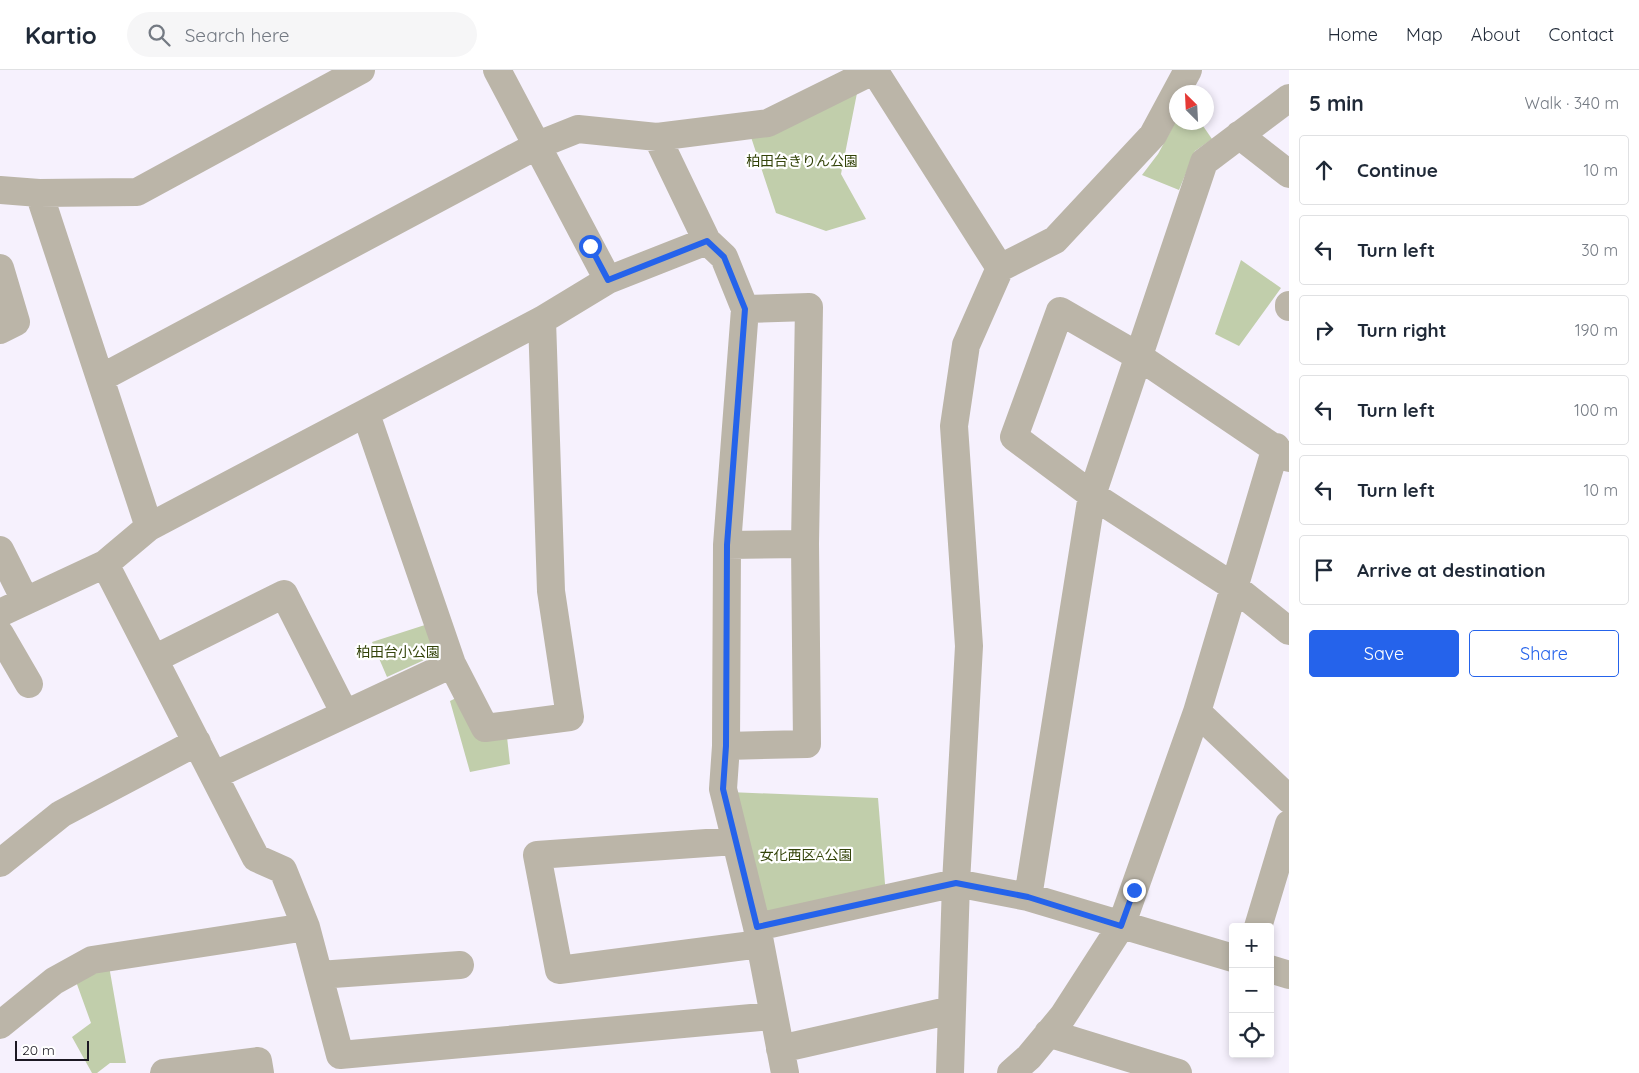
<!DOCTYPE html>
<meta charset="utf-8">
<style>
body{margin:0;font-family:Quicksand,"Noto Sans JP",sans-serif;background:#f6f6f7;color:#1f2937}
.controls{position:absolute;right:15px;bottom:15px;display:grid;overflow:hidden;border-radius:5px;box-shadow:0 2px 8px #0003}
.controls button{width:45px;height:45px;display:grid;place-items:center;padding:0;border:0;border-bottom:1px solid #e0e1e3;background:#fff;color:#1f2937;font:25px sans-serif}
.compass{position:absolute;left:1169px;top:15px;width:45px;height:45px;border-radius:50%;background:#fff;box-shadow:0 2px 8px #0003;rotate:336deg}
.scale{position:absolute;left:15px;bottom:12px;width:74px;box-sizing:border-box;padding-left:5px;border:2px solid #1c1823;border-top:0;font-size:14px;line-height:18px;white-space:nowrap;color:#1c1823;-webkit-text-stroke:4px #fff;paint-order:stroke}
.stop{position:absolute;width:15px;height:15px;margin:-11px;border:4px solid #2563eb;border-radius:50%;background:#fff}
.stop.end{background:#2563eb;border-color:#fff;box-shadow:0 1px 5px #0008}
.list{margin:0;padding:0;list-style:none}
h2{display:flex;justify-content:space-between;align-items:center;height:65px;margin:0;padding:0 20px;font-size:21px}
h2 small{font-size:16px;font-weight:400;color:#747a83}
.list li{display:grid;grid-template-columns:32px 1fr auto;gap:15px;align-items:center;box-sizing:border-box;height:70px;margin:0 10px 10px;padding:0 10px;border:1px solid #e0e1e3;border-radius:5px}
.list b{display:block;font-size:19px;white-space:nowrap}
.list em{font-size:16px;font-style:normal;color:#747a83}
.actions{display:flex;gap:10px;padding:15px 20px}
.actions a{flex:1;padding:11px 0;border:1px solid #2563eb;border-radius:5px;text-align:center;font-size:18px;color:#2563eb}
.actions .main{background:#2563eb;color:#fff}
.icon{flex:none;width:28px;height:28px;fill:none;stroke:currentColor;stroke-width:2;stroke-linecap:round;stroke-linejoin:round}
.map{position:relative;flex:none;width:1289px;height:1003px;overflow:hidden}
header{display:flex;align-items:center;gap:30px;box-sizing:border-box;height:70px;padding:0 25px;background:#fff;border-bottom:1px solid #e0e1e3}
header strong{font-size:24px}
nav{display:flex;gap:28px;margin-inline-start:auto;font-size:18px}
.search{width:350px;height:45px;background:#f6f6f7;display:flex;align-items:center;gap:12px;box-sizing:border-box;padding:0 18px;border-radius:28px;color:#747a83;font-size:19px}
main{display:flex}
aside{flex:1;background:#fff}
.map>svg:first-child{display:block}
.green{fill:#c1ceab}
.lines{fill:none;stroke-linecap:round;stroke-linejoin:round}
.street{stroke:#bbb5a8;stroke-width:28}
.route{stroke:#2563eb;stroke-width:6}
.labels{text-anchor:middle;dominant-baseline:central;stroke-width:4.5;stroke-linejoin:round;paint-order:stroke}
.park-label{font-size:14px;fill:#334309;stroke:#fff}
</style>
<header>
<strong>Kartio</strong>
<div class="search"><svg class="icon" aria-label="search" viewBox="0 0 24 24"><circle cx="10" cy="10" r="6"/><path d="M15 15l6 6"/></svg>Search here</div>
<nav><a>Home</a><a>Map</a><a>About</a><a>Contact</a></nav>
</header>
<main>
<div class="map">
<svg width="1289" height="1003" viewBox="0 0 1289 1003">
<rect width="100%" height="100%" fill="#f6f1fd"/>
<path class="green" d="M859,13L841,104L866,149L826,161L776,143L749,61Z
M1176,51V52L1201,53L1212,69L1195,81L1179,120L1142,105L1158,84Z
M1241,190L1281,218L1239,276L1215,264Z
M428,554L436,576L433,586L387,607L372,572Z
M456,628L507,667L510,694L470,702L450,631Z
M729,722L878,728L886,826L762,856Z
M109,896L126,993H110L97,1003H92L72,967L91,953L74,906Z"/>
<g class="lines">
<path class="street" d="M497,0L608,210
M874,0L1000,198
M1239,65L1289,104
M657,67L707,171L724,187L745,239L727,475L726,676L723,719L757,857L785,1003
M0,120L39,123L137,122L361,0
M39,123L149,457
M0,198L16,252L0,260
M1289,235V237
M101,308L538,75L578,59L657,67L768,53L875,0
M366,344L452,594L485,658L570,647L551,521L542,250
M1289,388L1138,286L1060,241L1014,367L1092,425L1234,517L1289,561
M727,475L805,474
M0,480L25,530
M105,494L256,788L283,800L306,857L340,985L773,946
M0,543L105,494L149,457L542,250L608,210L707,171
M0,564L29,614
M154,589L284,524L345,644
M1197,642L1289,729
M726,676L807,674L805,474L809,237L745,239
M215,705L452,594
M735,771L537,785L559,900L760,874
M0,793L61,744L197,672
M1028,827L1092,425L1204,92L1289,28
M757,857L956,813L1028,827L1233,888
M1258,857L1289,754
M1270,899L1289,905
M319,905L460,895
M0,955L54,911L92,890L306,857
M1048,963L1178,1003
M780,979L952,940
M164,1003L258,991L260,1003
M950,1003L956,813L969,576L954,356L966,275L1000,198L1055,170L1153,65L1188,0
M1011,1003L1029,987L1063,946L1121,856L1197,642L1276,377"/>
</g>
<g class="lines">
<path class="route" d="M590,176L608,210L707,171L724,187L745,239L727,475L726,676L723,719L757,857L956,813L1028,827L1121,856L1134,820"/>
</g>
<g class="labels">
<g class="park-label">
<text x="802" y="91">柏田台きりん公園</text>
<text x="398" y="582">柏田台小公園</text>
<text x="806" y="785">女化西区A公園</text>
</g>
</g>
</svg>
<div class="controls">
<button>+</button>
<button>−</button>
<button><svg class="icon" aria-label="locate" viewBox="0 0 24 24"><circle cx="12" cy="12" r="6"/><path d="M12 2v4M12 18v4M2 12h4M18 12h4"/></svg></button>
</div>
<svg class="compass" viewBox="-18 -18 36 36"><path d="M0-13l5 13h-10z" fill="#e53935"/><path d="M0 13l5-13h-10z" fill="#747a83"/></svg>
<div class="scale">20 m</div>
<div class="stop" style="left:590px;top:176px"></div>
<div class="stop end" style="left:1134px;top:820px"></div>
</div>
<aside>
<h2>5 min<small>Walk · 340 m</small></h2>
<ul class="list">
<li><svg class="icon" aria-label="ahead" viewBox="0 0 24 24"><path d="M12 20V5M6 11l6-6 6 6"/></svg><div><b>Continue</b></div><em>10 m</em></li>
<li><svg class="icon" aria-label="left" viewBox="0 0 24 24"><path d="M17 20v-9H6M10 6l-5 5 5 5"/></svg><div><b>Turn left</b></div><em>30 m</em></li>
<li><svg class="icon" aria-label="right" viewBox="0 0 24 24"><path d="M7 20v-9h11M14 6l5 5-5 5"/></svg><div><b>Turn right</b></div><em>190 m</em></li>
<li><svg class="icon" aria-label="left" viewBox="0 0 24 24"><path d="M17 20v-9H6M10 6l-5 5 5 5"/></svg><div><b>Turn left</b></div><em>100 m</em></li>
<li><svg class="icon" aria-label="left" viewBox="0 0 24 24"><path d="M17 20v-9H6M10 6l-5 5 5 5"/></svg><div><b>Turn left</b></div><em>10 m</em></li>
<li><svg class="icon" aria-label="arrive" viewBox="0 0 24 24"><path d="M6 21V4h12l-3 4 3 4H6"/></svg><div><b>Arrive at destination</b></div></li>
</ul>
<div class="actions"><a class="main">Save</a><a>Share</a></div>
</aside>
</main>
